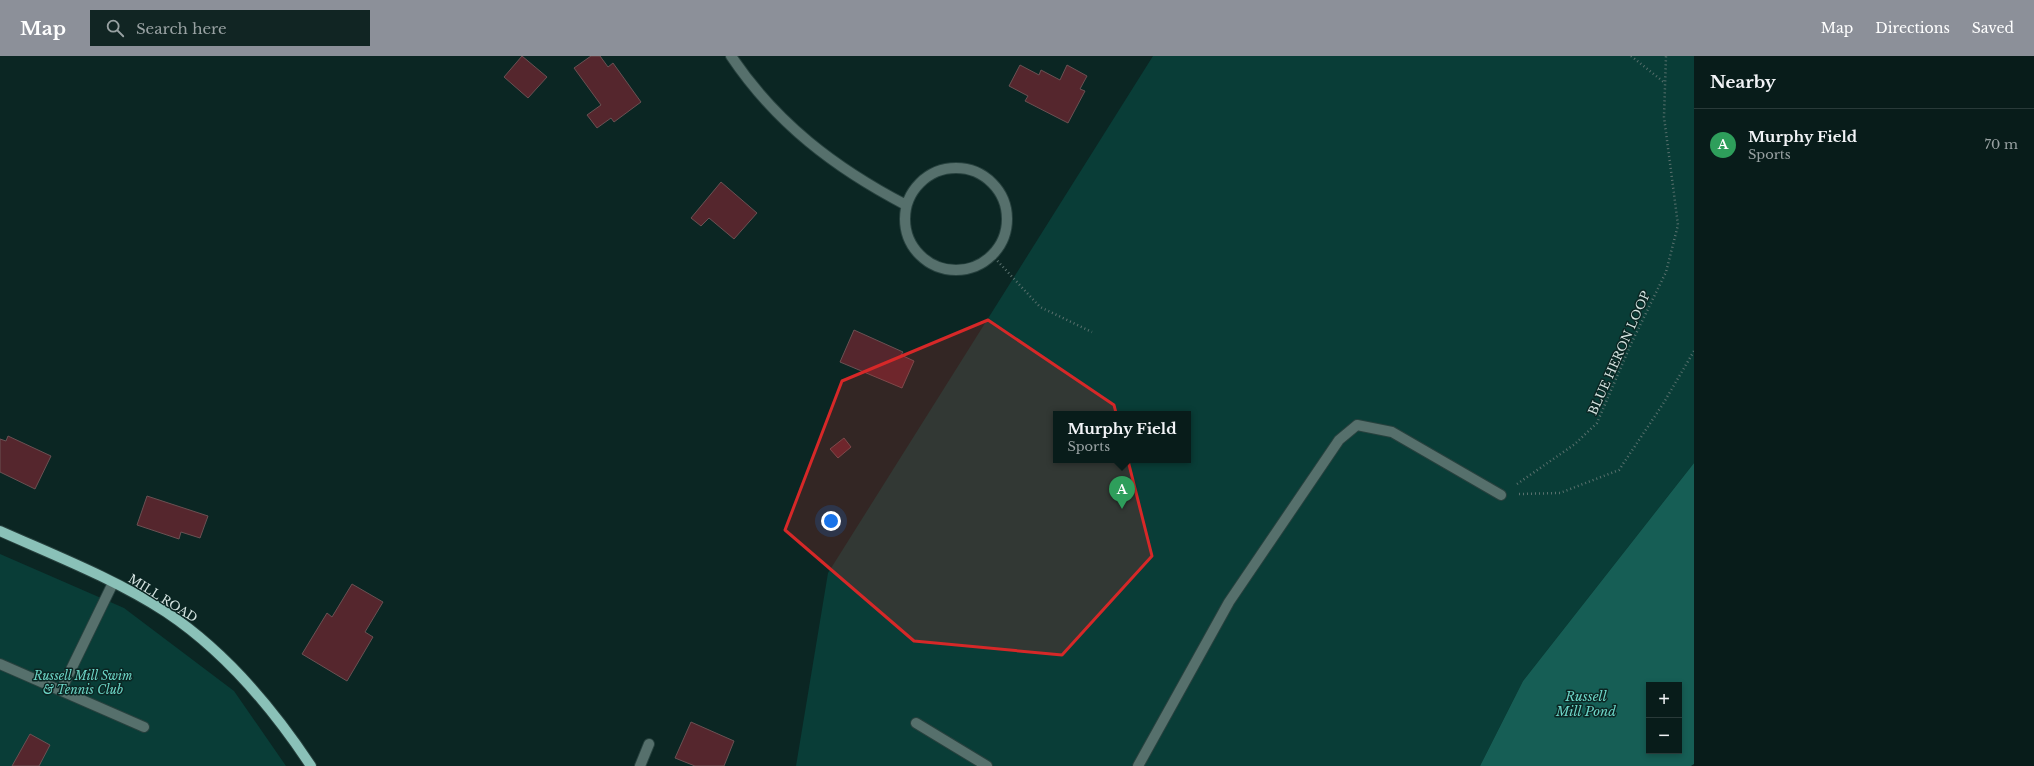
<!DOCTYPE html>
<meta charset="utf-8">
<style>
body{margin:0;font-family:"Libre Baskerville",serif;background:#112523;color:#f1f3f6}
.controls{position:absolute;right:12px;bottom:12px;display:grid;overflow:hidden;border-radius:0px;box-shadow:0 2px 6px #0003}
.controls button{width:36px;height:36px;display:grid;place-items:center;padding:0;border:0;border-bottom:1px solid #293a39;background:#081c1a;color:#f1f3f6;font:20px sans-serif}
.you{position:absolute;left:831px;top:465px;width:14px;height:14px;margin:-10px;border:3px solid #fff;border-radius:50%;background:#1a73e8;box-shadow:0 0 0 6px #1a73e833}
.badge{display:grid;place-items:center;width:26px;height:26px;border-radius:50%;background:#8c9099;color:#fff;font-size:13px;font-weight:700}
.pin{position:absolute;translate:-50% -33px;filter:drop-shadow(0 1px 2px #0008)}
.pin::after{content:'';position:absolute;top:21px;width:14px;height:12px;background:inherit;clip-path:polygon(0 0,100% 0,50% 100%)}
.popup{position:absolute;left:1053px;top:355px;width:138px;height:52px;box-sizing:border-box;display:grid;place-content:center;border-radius:0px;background:#081c1a;filter:drop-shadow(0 1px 3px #0005);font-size:13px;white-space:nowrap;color:#98a1a2}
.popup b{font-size:15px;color:#f1f3f6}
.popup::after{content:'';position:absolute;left:50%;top:100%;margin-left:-8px;border:8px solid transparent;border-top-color:#081c1a}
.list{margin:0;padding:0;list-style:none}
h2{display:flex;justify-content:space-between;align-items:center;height:52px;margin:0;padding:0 16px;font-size:17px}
h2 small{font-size:13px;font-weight:400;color:#98a1a2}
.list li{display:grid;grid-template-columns:26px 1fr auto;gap:12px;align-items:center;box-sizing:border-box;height:72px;padding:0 16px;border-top:1px solid #293a39}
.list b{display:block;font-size:15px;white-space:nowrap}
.list p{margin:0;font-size:13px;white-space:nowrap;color:#98a1a2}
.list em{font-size:13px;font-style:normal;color:#98a1a2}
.icon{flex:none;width:22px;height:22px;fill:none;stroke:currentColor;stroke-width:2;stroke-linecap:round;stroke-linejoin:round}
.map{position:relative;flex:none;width:1694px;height:710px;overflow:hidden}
header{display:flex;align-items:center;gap:24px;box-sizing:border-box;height:56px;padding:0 20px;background:#8c9099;color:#fff}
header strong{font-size:19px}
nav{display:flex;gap:22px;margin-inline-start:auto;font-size:14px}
.search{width:280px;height:36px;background:#112523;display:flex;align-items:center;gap:10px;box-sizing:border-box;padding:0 14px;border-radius:0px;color:#98a1a2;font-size:15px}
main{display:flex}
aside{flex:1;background:#081c1a}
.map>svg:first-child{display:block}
.green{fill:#093d37;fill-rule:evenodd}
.water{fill:#165e55;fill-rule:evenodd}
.building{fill:#55262d;stroke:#6a5153}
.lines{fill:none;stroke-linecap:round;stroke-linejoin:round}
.minor-casing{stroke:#27413e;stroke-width:12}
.major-casing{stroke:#27413e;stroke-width:12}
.path{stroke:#5a716e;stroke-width:2.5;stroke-dasharray:1 3;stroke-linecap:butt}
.minor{stroke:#56706c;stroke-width:10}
.major{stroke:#8ac1b8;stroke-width:10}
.marked{fill:#d62828;fill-opacity:0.2;stroke:#d62828;stroke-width:3;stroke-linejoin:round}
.labels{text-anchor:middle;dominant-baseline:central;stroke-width:3;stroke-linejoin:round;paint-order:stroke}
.street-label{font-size:12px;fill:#d6e5e2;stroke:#0b2623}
.park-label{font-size:12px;font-style:italic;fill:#6cd4c5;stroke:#0b2623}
.water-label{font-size:13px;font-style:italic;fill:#6dd5c7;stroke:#0b2623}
</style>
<header>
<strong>Map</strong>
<div class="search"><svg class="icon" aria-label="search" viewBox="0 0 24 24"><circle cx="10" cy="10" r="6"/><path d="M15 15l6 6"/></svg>Search here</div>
<nav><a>Map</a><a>Directions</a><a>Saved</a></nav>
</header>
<main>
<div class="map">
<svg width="1694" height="710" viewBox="0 0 1694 710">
<rect width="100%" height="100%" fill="#0b2623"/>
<path class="green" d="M1153,0H1694V407L1523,625L1480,710H796L828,517ZM1056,358H1188V404H1056Z
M0,498L124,552L234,635L286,710H0Z"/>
<path class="water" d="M1694,407V708L1691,710H1480L1523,625ZM1649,629H1679V695H1649Z"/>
<path class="building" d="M522,0L547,21L528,42L504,21Z
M591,0H600L608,11L613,7L641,46L614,66L611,62L597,72L587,59L601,49L574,12Z
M1020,9L1039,19L1041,14L1060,24L1067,9L1087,20L1080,33L1085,35L1068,67L1025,45L1028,40L1009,30Z
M721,126L757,157L734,183L709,162L701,170L691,162Z
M854,274L903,296L901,299L914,305L902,332L840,306Z
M8,380L51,400L35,433L0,416V383L6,385Z
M844,382L851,391L838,402L830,393Z
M147,440L208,460L200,482L181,476L179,483L137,469Z
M352,528L383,546L365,576L373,581L347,625L302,598L327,557L332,561Z
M691,666L734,685L724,710H695L675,702Z
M30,678L50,689L39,710H12Z"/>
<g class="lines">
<g class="minor-casing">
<path id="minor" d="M731,0C776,67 835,112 906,149
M905 163a51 51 0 1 1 102 0a51 51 0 1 1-102 0Z
M0,608L144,671
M61,634L113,527
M916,667L987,710
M640,710L649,688
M1138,710L1229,546L1339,384L1357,369L1392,376L1501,439"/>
</g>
<g class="major-casing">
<path id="major" d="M0,475C56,500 115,523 166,556C226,596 272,651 311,710"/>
</g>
<path class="path" d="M1631,0L1665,27
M992,199L1040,251L1092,276
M1517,428L1575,388L1597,367L1631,288L1666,216L1678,169L1664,61L1666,0
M1519,438L1560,437L1619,414L1663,348L1694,295"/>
<use href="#minor" class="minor"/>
<use href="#major" class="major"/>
</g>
<path class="marked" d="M988,264L1114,349L1152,500L1062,599L914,585L785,474L842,325Z"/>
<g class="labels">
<g class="street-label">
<text transform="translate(1619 297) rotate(-66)">BLUE HERON LOOP</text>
<text transform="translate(163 542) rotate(32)">MILL ROAD</text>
</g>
<g class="park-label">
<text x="83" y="619">Russell Mill Swim<tspan x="83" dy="14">&amp; Tennis Club</tspan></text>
</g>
<g class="water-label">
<text x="1586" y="640">Russell<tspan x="1586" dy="15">Mill Pond</tspan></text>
</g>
</g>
</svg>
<div class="controls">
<button>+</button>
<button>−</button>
</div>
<div class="you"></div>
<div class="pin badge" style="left:1122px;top:453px;background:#2e9e5b">A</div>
<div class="popup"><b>Murphy Field</b>Sports</div>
</div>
<aside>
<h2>Nearby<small></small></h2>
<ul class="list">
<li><span class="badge" style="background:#2e9e5b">A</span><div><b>Murphy Field</b><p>Sports</p></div><em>70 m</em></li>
</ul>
</aside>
</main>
